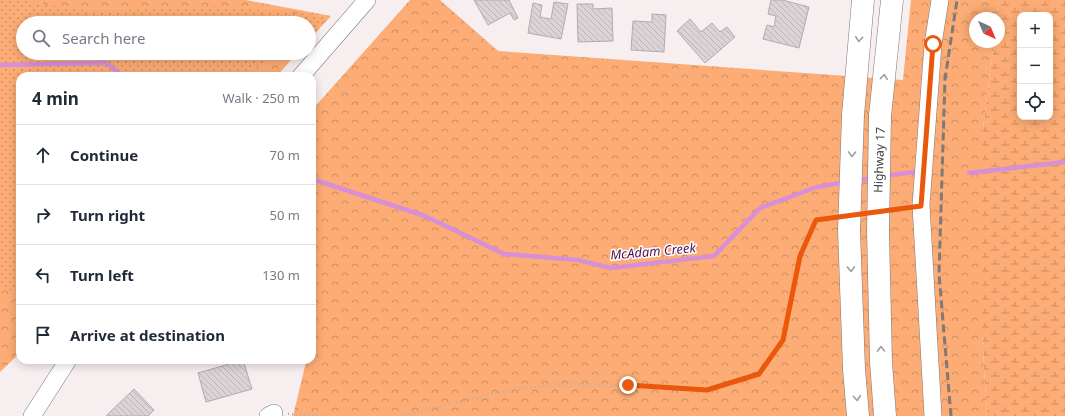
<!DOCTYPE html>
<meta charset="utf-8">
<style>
body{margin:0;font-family:"Noto Sans",sans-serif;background:#f2f2f3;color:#1f2937}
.controls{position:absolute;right:12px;top:12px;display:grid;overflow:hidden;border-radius:8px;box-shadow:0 2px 10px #0003}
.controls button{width:36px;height:36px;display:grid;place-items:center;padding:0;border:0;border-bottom:1px solid #e0e1e3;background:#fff;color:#1f2937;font:20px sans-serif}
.compass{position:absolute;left:969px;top:12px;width:36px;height:36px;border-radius:50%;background:#fff;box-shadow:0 2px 10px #0003;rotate:136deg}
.stop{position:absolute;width:12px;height:12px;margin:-9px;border:3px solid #ea580c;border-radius:50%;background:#fff}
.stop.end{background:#ea580c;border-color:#fff;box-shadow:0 1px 4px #0008}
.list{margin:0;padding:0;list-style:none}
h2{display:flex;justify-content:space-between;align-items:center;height:52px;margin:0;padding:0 16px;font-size:17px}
h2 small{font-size:13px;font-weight:400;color:#747a83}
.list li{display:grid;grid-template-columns:26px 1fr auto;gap:12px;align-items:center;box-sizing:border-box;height:60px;padding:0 16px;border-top:1px solid #e0e1e3}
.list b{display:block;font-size:15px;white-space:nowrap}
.list em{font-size:13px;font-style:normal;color:#747a83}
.icon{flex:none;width:22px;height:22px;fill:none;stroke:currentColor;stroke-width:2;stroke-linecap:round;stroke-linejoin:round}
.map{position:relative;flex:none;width:1065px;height:416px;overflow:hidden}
.search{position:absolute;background:#fff;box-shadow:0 2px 10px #0003;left:16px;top:16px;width:300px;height:44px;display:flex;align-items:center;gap:10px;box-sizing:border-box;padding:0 14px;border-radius:22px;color:#747a83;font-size:15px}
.panel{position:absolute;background:#fff;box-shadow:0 2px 10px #0003;left:16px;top:72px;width:300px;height:292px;border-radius:12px}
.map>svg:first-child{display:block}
.forest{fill:url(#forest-crowns)}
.wetland{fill:url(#wetland-marsh);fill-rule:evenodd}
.park{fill:url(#park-dots)}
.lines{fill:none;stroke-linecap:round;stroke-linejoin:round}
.stream{stroke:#d78fd7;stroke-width:4.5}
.building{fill:url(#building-back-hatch);stroke:#b2abae}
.minor-casing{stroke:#7e7777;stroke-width:18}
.highway-casing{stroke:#7e7777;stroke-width:23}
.path{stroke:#b8b1b2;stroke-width:2.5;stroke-dasharray:1 3;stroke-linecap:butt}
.minor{stroke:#fff;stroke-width:17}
.highway{stroke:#fff;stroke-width:22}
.rail{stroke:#7e797a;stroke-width:3;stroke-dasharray:8 4;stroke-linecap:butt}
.highway-bridge-casing{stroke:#7e7777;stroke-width:23;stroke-linecap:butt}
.highway-bridge{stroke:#fff;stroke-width:22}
.oneway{stroke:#9f9d9e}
.route{stroke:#ea580c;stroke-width:5}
.labels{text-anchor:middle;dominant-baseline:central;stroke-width:3;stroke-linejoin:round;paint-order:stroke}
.street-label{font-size:12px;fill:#3f3b3c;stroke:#fff}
.water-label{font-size:13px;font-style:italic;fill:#4f0e52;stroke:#fff}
</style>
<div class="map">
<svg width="1065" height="416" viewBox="0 0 1065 416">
<defs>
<pattern id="forest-crowns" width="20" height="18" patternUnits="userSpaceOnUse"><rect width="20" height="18" fill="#fcac74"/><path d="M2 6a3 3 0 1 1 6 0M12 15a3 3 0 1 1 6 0" fill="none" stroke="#cd8d60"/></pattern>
<pattern id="wetland-marsh" width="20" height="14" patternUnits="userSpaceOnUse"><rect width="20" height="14" fill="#fcac74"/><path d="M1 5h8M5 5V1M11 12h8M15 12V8" fill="none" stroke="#cd8d60"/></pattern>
<pattern id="park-dots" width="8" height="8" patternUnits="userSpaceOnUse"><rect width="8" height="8" fill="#fcac74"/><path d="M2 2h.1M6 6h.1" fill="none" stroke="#cd8d60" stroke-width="1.8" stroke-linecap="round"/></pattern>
<pattern id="building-back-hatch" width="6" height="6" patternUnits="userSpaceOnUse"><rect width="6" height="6" fill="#dbd3d6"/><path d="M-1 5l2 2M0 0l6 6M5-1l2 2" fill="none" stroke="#bdb6b9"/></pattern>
</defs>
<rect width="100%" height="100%" fill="#f7eeef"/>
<path class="forest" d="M0,0H246L331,16L309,40V23H23V53H297L277,76H20V353L0,372Z
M410,0H440L498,51L903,80L911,0H999L996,18H975V42H994L982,136V335L987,416H293L306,362L301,360H312V110Z"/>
<path class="wetland" d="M999,0H1065V416H987L982,335V136L994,42H999V18H996ZM1020,15H1050V117H1020Z"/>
<path class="park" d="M0,0H17L93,12L213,6L331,16L309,31V23H23V53H277L243,76H20V293L0,287Z"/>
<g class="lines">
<path class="stream" d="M0,65L106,63L123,76
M969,173L1065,162
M884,176L914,172
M312,179L425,216L504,254L578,260L611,268L714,256L760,208L817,187L845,182
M856,181L873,178"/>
</g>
<path class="building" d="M474,0H509L518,18L514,20L510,13L488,25Z
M771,0H782L809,7L799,48L763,39L767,25L774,27L776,16L768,14Z
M554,2L568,4L561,39L528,33L533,3L542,5L540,17L551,19Z
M577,4H593V9L612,8L613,41L578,42Z
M652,14L666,15L664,52L631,50L633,21L652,22Z
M690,19L701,32L712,23L720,32L727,27L735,37L705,63L677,31Z
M243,360L252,389L206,402L198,373Z
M134,389L154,410L148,416H106Z"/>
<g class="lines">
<g class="minor-casing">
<path id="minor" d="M301,76L367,0
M32,416L68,360
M268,416L274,413
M933,416L921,205L933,44L940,0"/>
</g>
<g class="highway-casing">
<path id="highway" d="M853,115L863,0
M880,116L892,0
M849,230L854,369L858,416
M878,231L881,362L885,416"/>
</g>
<path class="path" d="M288,414L326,416
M402,416L490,394L555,384L628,385L707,390L759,374L783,340L800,256L816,220L832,218"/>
<use href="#minor" class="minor"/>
<use href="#highway" class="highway"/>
<path class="rail" d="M951,416L939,274L945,79L957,0"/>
<g class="highway-bridge-casing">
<path id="highway-bridge" d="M849,230L853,115
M878,231L880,116"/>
</g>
<use href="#highway-bridge" class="highway-bridge"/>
</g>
<defs><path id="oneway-chevron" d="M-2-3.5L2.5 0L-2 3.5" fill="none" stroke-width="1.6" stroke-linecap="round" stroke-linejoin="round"/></defs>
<g class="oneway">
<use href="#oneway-chevron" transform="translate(859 39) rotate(96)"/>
<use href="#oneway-chevron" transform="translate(884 77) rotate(-84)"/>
<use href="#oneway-chevron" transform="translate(852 154) rotate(92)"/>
<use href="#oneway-chevron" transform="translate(851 269) rotate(88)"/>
<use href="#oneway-chevron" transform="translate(881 349) rotate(-91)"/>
<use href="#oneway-chevron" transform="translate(857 398) rotate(85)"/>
</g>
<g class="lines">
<path class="route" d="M628,385L707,390L759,374L783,340L800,256L816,220L921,206L933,44"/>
</g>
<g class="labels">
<g class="street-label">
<text transform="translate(879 160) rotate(-88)">Highway 17</text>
</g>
<g class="water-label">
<text transform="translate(653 251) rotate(-5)">McAdam Creek</text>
</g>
</g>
</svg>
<div class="controls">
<button>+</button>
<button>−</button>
<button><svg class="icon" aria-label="locate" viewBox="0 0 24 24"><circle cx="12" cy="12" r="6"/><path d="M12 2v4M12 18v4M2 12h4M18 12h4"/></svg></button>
</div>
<svg class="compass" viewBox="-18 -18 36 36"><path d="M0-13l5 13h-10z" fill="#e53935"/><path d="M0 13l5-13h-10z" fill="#747a83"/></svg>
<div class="stop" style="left:933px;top:44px"></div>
<div class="stop end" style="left:628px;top:385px"></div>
<div class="search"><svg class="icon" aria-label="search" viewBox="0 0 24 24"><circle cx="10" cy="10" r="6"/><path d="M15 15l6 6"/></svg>Search here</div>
<section class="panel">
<h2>4 min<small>Walk · 250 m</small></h2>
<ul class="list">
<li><svg class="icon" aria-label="ahead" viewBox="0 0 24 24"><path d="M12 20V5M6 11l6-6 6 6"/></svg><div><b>Continue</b></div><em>70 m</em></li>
<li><svg class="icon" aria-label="right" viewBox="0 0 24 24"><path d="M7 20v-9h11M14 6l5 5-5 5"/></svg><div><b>Turn right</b></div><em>50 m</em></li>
<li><svg class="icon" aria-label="left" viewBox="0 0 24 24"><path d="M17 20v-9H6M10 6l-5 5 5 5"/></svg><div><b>Turn left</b></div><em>130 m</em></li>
<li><svg class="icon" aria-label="arrive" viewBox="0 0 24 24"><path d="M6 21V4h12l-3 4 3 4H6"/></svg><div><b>Arrive at destination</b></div></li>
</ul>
</section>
</div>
